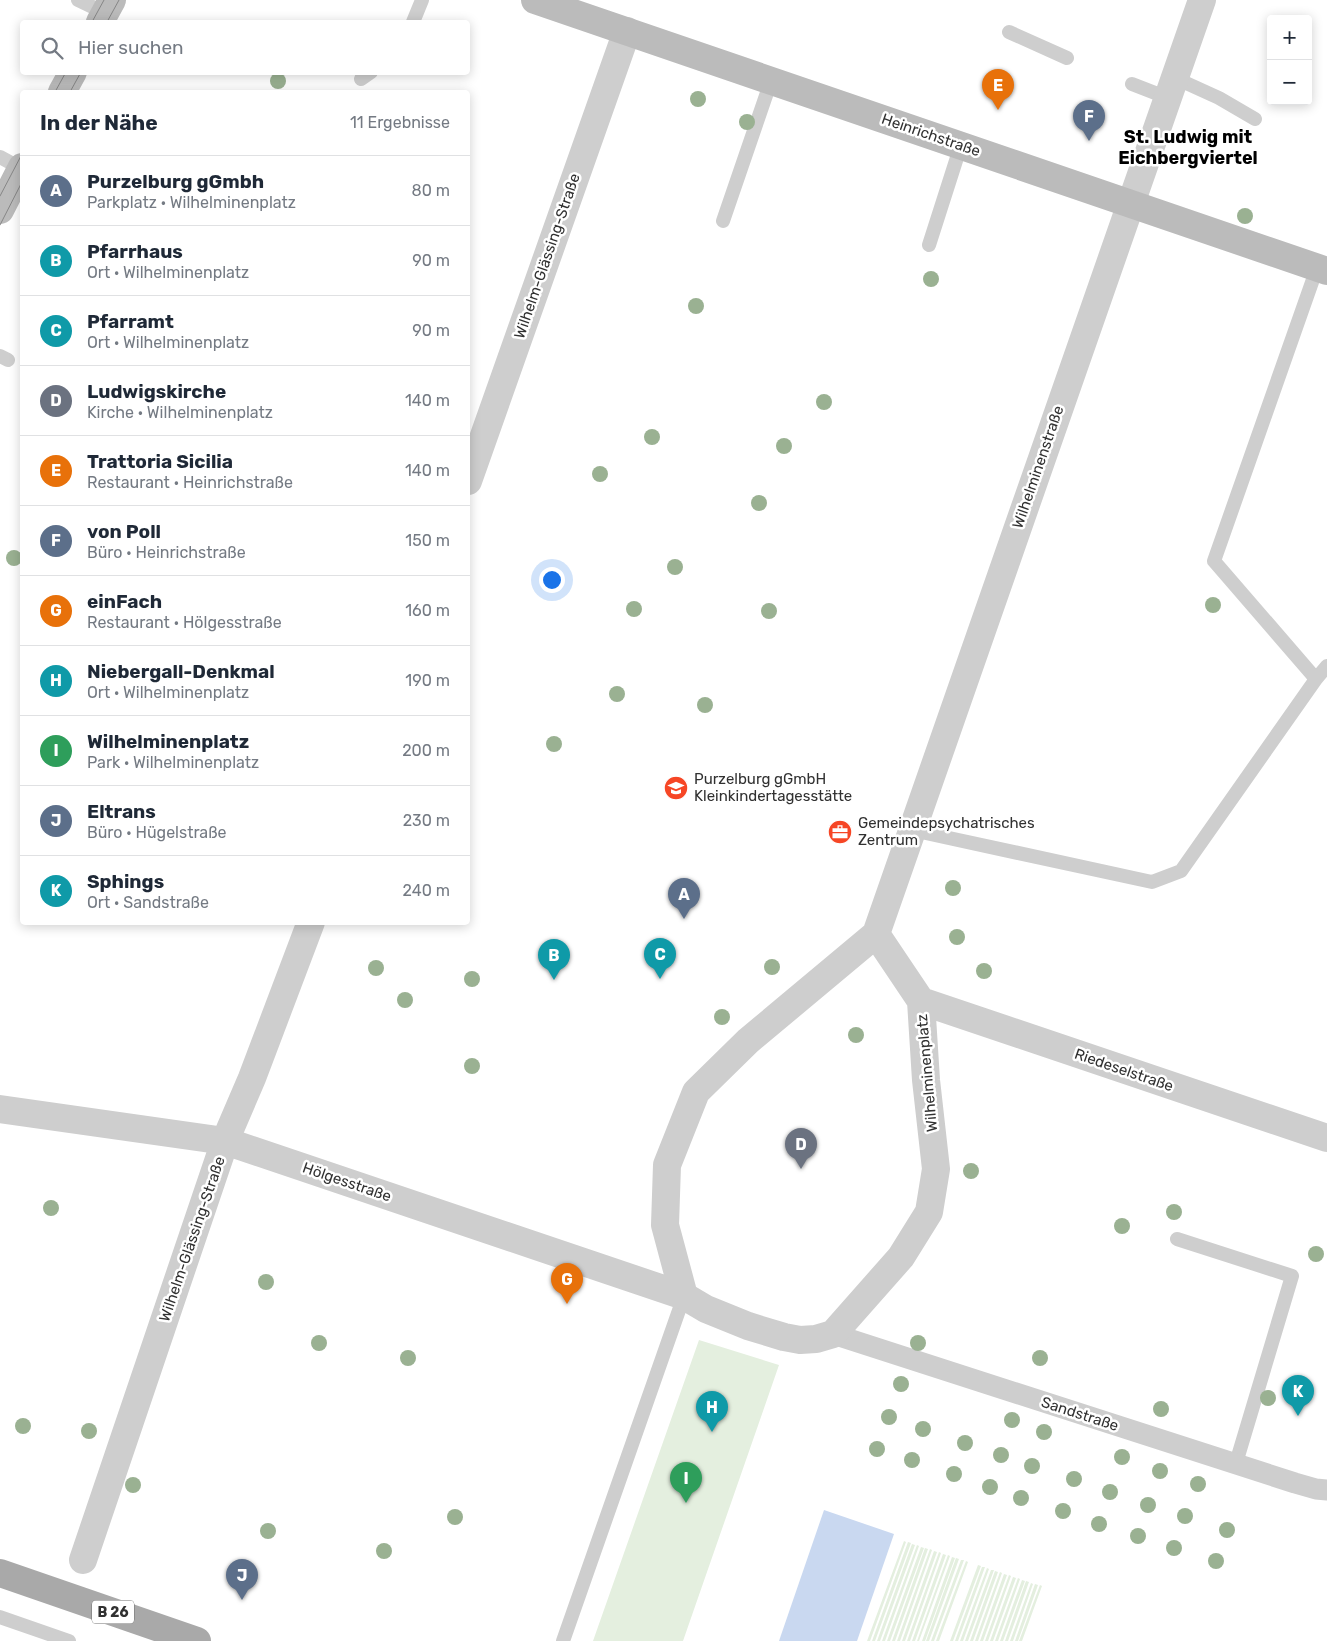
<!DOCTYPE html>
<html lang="de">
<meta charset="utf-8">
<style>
body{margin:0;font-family:Rubik,sans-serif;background:#f2f2f3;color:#1f2937}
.controls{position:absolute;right:15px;top:15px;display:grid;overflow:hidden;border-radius:5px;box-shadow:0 2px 12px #0003}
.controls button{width:45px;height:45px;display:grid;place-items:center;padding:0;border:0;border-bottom:1px solid #e0e1e3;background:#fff;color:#1f2937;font:25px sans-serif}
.you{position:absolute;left:551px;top:579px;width:18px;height:18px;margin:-12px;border:4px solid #fff;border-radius:50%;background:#1a73e8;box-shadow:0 0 0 8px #1a73e833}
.badge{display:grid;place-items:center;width:32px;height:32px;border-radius:50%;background:#7c3aed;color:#fff;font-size:16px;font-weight:700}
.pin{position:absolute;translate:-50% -41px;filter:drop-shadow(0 1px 2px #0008)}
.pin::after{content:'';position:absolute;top:26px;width:18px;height:15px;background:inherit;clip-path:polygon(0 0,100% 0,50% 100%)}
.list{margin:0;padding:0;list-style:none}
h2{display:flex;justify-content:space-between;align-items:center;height:65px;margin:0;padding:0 20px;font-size:21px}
h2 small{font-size:16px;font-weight:400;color:#747a83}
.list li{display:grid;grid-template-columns:32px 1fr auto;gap:15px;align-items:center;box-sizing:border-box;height:70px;padding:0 20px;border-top:1px solid #e0e1e3}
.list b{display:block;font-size:19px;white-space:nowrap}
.list p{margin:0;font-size:16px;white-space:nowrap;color:#747a83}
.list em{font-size:16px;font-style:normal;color:#747a83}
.icon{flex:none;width:28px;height:28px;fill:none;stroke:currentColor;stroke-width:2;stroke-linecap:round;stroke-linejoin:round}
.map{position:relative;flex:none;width:1327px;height:1641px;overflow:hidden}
.search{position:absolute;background:#fff;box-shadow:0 2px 12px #0003;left:20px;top:20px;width:450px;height:55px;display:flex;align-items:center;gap:12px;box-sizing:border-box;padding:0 18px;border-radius:5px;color:#747a83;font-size:19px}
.panel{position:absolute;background:#fff;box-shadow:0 2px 12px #0003;left:20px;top:90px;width:450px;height:835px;border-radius:5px}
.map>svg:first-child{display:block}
.green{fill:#e4efdf}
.water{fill:#c9d8f0}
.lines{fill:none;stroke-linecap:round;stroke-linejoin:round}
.service{stroke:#cecece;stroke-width:14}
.pedestrian{stroke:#cecece;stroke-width:21}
.minor{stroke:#cecece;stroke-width:28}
.secondary{stroke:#bbb;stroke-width:28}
.primary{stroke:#a9a9a9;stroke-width:28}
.tram{stroke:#868686;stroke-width:1}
.tree{fill:#9ab192}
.labels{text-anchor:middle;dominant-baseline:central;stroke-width:5;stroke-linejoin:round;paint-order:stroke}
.shield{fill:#fff;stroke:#6f6f6f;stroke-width:1}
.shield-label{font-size:14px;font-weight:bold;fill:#313131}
.street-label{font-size:15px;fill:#313131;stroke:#fff}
.poi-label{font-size:15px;fill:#313131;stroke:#fff;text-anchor:start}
.quarter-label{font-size:18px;font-weight:bold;fill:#000;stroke:#fff}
</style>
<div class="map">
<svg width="1327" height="1641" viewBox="0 0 1327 1641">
<rect width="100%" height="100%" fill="#fff"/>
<path class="green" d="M699,1340L779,1365L683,1641H593Z
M904,1541L906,1542L870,1641H867Z
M908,1542L911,1543L875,1641H872Z
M912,1544L915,1545L880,1641H877Z
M917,1545L919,1546L885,1641H882Z
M921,1547L924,1548L890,1641H887Z
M925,1548L928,1549L895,1641H892Z
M930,1549L932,1550L900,1641H897Z
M934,1551L937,1552L905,1641H902Z
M939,1552L941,1553L910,1641H907Z
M943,1554L946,1555L915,1641H912Z
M948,1555L950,1556L919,1641H917Z
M952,1557L955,1558L925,1641H922Z
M956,1558L959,1559L929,1641H926Z
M961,1560H964L934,1641H931Z
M966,1561L968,1562L939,1641H936Z
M978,1565L981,1566L953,1641H950Z
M982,1567H985L958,1641H955Z
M987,1568L989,1569L963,1641H960Z
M991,1570H994L968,1641H965Z
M995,1571L998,1572L973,1641H970Z
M1000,1572L1002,1573L978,1641H975Z
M1004,1574L1007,1575L983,1641H980Z
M1009,1575L1011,1576L988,1641H985Z
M1013,1577L1016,1578L993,1641H990Z
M1018,1578L1020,1579L998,1641H995Z
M1022,1580L1025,1581L1003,1641H1000Z
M1026,1581L1029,1582L1008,1641H1005Z
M1031,1583L1033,1584L1013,1641H1010Z
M1035,1584L1038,1585L1018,1641H1015Z
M1040,1585L1042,1586L1022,1641H1019Z"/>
<path class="water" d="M824,1510L894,1534L857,1641H779Z"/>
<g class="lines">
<path class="service" d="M78,0L105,13
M413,22L422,0
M1009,32L1067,58
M1175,78L1219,98L1255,119
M361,79L371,72
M1132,84L1168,98
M0,157L22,169
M723,221L771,81
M929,245L961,145
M0,356L8,360
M1316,679L1327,666
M912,830L1152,882L1181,871L1316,679L1214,561L1317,268
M1177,1239L1292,1276L1236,1463
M0,1617L69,1641
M563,1641L684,1296"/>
<path class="pedestrian" d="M833,1334L1295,1483L1316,1489L1327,1490"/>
<path class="minor" d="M468,481L627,31
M876,934L1202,0
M921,1001L1327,1138
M0,1109L225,1141L684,1296L706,1309L748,1326L784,1337L800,1340L816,1339L833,1334L901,1257L929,1212L936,1169L926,1080L921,1001L876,934
M684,1296L665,1225L667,1165L696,1092L748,1041L876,934
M83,1560L225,1141L252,1078L311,922"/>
<path class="secondary" d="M535,0L1327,271
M100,22L112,0
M62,92L73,72
M0,210L22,167"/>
<path class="primary" d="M0,1573L197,1641"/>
<path class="tram" d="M92,22L104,0
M107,22L119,0
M55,92L66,72
M70,92L81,72
M0,196L22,154
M0,225L22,182"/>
</g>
<g class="tree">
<circle cx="278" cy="81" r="8"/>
<circle cx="698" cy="99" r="8"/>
<circle cx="747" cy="122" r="8"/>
<circle cx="1245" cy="216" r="8"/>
<circle cx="931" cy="279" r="8"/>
<circle cx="696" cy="306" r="8"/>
<circle cx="824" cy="402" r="8"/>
<circle cx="652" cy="437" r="8"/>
<circle cx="784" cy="446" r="8"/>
<circle cx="600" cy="474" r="8"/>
<circle cx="759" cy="503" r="8"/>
<circle cx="14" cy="558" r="8"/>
<circle cx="675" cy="567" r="8"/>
<circle cx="1213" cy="605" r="8"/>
<circle cx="634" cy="609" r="8"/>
<circle cx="769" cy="611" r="8"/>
<circle cx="617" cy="694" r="8"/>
<circle cx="705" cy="705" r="8"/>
<circle cx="554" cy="744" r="8"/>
<circle cx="953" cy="888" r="8"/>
<circle cx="957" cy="937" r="8"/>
<circle cx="772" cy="967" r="8"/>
<circle cx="376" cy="968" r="8"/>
<circle cx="984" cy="971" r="8"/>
<circle cx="472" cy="979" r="8"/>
<circle cx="405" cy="1000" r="8"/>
<circle cx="722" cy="1017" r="8"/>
<circle cx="856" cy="1035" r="8"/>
<circle cx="472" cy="1066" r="8"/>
<circle cx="971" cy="1171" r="8"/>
<circle cx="51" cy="1208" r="8"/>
<circle cx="1174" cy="1212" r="8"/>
<circle cx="1122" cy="1226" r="8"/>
<circle cx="1316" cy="1254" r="8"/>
<circle cx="266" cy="1282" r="8"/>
<circle cx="319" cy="1343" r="8"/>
<circle cx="918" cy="1343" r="8"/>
<circle cx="408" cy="1358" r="8"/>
<circle cx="1040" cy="1358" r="8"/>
<circle cx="901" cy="1384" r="8"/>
<circle cx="1268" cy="1398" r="8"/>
<circle cx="1161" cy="1409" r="8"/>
<circle cx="889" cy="1417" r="8"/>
<circle cx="1012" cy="1420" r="8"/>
<circle cx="23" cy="1426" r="8"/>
<circle cx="923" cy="1429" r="8"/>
<circle cx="89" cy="1431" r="8"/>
<circle cx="1044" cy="1432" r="8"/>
<circle cx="965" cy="1443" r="8"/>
<circle cx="877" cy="1449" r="8"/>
<circle cx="1001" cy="1455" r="8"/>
<circle cx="1122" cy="1457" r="8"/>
<circle cx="912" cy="1460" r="8"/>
<circle cx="1032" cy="1466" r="8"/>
<circle cx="1160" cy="1471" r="8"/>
<circle cx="954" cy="1474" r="8"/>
<circle cx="1074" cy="1479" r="8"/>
<circle cx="1198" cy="1484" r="8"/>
<circle cx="133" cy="1485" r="8"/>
<circle cx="990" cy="1487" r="8"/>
<circle cx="1110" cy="1492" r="8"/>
<circle cx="1021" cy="1498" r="8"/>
<circle cx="1148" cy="1505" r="8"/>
<circle cx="1063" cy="1511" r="8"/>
<circle cx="1185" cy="1516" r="8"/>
<circle cx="455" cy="1517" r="8"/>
<circle cx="1099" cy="1524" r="8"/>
<circle cx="1227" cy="1530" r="8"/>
<circle cx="268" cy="1531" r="8"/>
<circle cx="1138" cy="1536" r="8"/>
<circle cx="1174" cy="1548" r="8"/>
<circle cx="384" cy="1551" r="8"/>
<circle cx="1216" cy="1561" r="8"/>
</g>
<defs>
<g id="school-disc" transform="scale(1.25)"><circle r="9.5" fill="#f64625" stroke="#fff"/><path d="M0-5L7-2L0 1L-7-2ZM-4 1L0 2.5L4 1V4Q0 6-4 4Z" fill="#fff"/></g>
<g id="office-disc" transform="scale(1.25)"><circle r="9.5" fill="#f64625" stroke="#fff"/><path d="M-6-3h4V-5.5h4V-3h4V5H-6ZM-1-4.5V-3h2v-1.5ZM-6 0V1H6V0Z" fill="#fff"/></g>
</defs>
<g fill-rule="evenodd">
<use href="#school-disc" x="676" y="788"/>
<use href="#office-disc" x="840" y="832"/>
</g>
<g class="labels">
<rect class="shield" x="92" y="1600.5" width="42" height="23" rx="4"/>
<g class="shield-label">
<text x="113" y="1612">B 26</text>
</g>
<g class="street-label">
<text transform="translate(931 135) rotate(19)">Heinrichstraße</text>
<text transform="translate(547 256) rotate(-71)">Wilhelm-Glässing-Straße</text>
<text transform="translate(1038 467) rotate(-71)">Wilhelminenstraße</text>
<text transform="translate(1124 1070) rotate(19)">Riedeselstraße</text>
<text transform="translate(927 1073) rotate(-95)">Wilhelminenplatz</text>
<text transform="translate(347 1182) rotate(19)">Hölgesstraße</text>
<text transform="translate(192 1239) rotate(-71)">Wilhelm-Glässing-Straße</text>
<text transform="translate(1080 1414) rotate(18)">Sandstraße</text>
</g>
<g class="poi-label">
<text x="694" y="779">Purzelburg gGmbH<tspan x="694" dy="17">Kleinkindertagesstätte</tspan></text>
<text x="858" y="823">Gemeindepsychatrisches<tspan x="858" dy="17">Zentrum</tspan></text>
</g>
<g class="quarter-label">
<text x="1188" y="137">St. Ludwig mit<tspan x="1188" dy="21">Eichbergviertel</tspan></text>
</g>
</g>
</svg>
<div class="controls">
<button>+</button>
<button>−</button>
</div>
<div class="you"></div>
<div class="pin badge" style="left:684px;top:919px;background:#5c6f8a">A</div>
<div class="pin badge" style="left:554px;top:980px;background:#0f9aa8">B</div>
<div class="pin badge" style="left:660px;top:979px;background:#0f9aa8">C</div>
<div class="pin badge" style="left:801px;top:1169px;background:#6b7280">D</div>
<div class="pin badge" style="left:998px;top:110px;background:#e8710a">E</div>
<div class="pin badge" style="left:1089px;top:141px;background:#5c6f8a">F</div>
<div class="pin badge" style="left:567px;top:1304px;background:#e8710a">G</div>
<div class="pin badge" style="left:712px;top:1432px;background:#0f9aa8">H</div>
<div class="pin badge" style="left:686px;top:1503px;background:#2e9e5b">I</div>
<div class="pin badge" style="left:242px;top:1600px;background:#5c6f8a">J</div>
<div class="pin badge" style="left:1298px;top:1416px;background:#0f9aa8">K</div>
<div class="search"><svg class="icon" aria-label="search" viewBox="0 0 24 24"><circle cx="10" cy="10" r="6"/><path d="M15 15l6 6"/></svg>Hier suchen</div>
<section class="panel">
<h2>In der Nähe<small>11 Ergebnisse</small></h2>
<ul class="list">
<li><span class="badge" style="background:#5c6f8a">A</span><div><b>Purzelburg gGmbh</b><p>Parkplatz · Wilhelminenplatz</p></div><em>80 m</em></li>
<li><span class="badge" style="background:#0f9aa8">B</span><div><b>Pfarrhaus</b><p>Ort · Wilhelminenplatz</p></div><em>90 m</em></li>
<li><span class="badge" style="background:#0f9aa8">C</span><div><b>Pfarramt</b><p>Ort · Wilhelminenplatz</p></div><em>90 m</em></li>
<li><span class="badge" style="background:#6b7280">D</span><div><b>Ludwigskirche</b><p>Kirche · Wilhelminenplatz</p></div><em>140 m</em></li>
<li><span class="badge" style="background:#e8710a">E</span><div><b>Trattoria Sicilia</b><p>Restaurant · Heinrichstraße</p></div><em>140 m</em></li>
<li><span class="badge" style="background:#5c6f8a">F</span><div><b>von Poll</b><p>Büro · Heinrichstraße</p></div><em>150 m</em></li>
<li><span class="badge" style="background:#e8710a">G</span><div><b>einFach</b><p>Restaurant · Hölgesstraße</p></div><em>160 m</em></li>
<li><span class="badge" style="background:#0f9aa8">H</span><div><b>Niebergall-Denkmal</b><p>Ort · Wilhelminenplatz</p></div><em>190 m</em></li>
<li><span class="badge" style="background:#2e9e5b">I</span><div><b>Wilhelminenplatz</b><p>Park · Wilhelminenplatz</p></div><em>200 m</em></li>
<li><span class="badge" style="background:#5c6f8a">J</span><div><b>Eltrans</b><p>Büro · Hügelstraße</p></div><em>230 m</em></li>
<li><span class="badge" style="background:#0f9aa8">K</span><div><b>Sphings</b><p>Ort · Sandstraße</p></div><em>240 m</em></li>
</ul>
</section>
</div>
